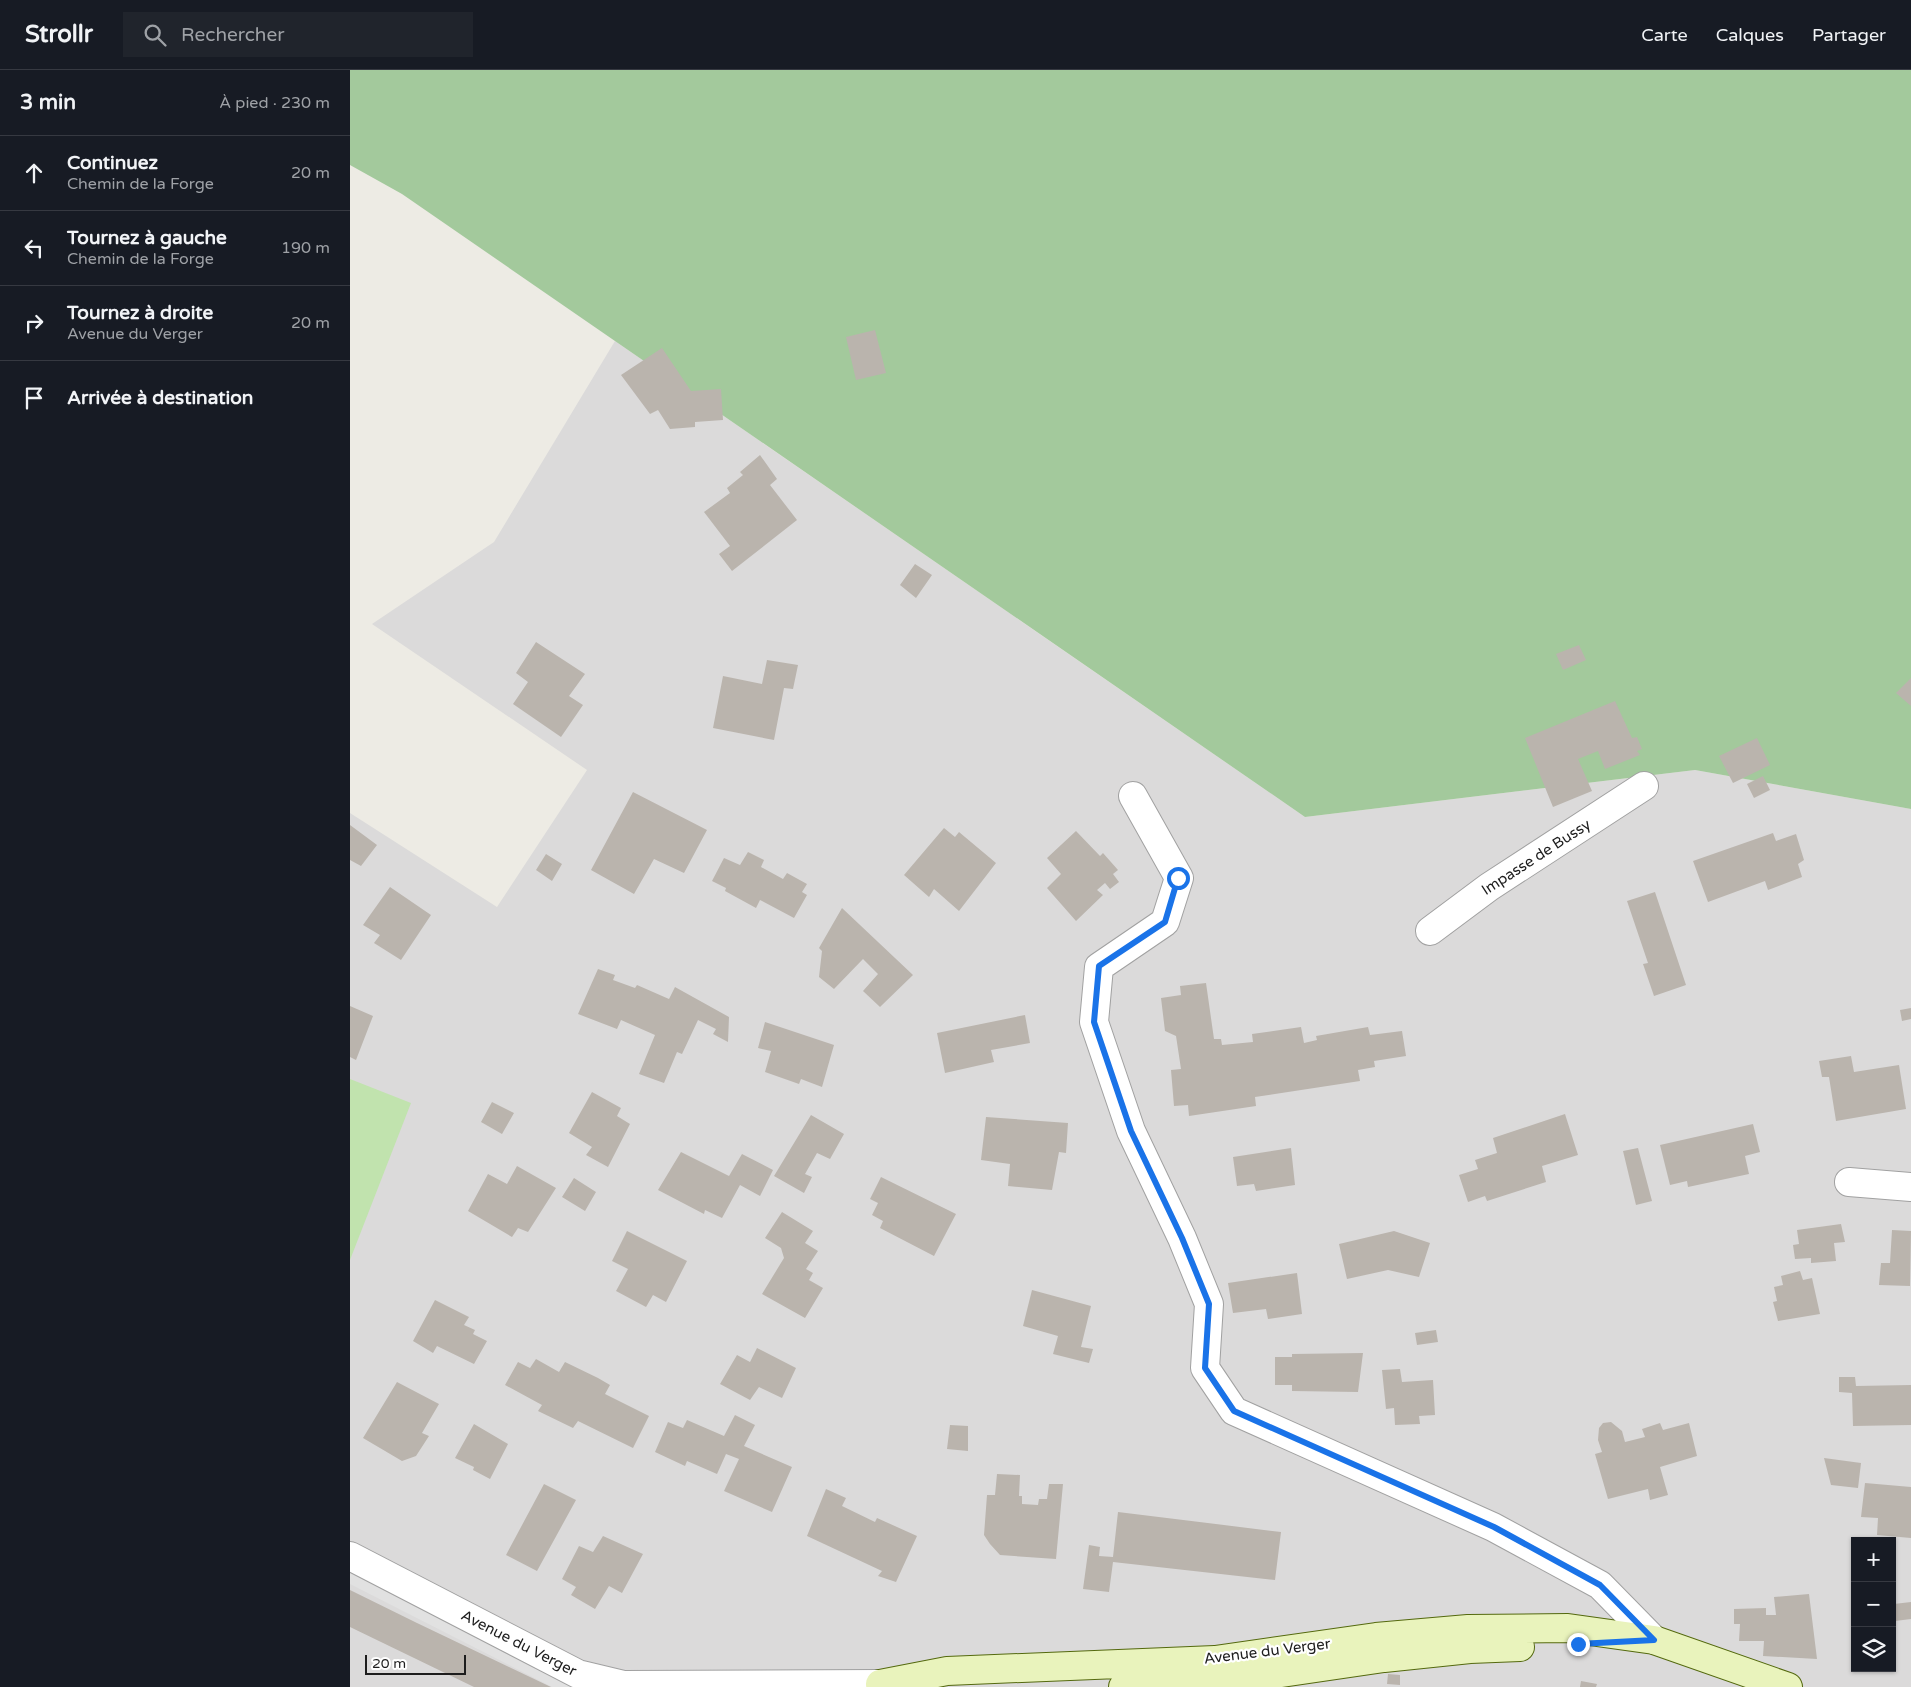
<!DOCTYPE html>
<html lang="fr">
<meta charset="utf-8">
<style>
body{margin:0;font-family:"Varela Round",sans-serif;background:#20242c;color:#f1f3f6}
.controls{position:absolute;right:15px;bottom:15px;display:grid;overflow:hidden;border-radius:0px;box-shadow:0 1px 4px #0004}
.controls button{width:45px;height:45px;display:grid;place-items:center;padding:0;border:0;border-bottom:1px solid #363941;background:#171b24;color:#f1f3f6;font:25px sans-serif}
.scale{position:absolute;left:15px;bottom:12px;width:101px;box-sizing:border-box;padding-left:5px;border:2px solid #1d1d1d;border-top:0;font-size:14px;line-height:18px;white-space:nowrap;color:#1d1d1d;-webkit-text-stroke:4px #fff;paint-order:stroke}
.stop{position:absolute;width:15px;height:15px;margin:-11px;border:4px solid #1a73e8;border-radius:50%;background:#fff}
.stop.end{background:#1a73e8;border-color:#fff;box-shadow:0 1px 5px #0008}
.list{margin:0;padding:0;list-style:none}
h2{display:flex;justify-content:space-between;align-items:center;height:65px;margin:0;padding:0 20px;font-size:21px}
h2 small{font-size:16px;font-weight:400;color:#9ea1a6}
.list li{display:grid;grid-template-columns:32px 1fr auto;gap:15px;align-items:center;box-sizing:border-box;height:75px;padding:0 20px;border-top:1px solid #363941}
.list b{display:block;font-size:19px;white-space:nowrap}
.list p{margin:0;font-size:16px;white-space:nowrap;color:#9ea1a6}
.list em{font-size:16px;font-style:normal;color:#9ea1a6}
.icon{flex:none;width:28px;height:28px;fill:none;stroke:currentColor;stroke-width:2;stroke-linecap:round;stroke-linejoin:round}
.map{position:relative;flex:none;width:1561px;height:1617px;overflow:hidden}
header{display:flex;align-items:center;gap:30px;box-sizing:border-box;height:70px;padding:0 25px;background:#171b24;border-bottom:1px solid #363941}
header strong{font-size:24px}
nav{display:flex;gap:28px;margin-inline-start:auto;font-size:18px}
.search{width:350px;height:45px;background:#20242c;display:flex;align-items:center;gap:12px;box-sizing:border-box;padding:0 18px;border-radius:0px;color:#9ea1a6;font-size:19px}
main{display:flex}
aside{flex:1;background:#171b24}
.map>svg:first-child{display:block}
.residential{fill:#dbdada;fill-rule:evenodd}
.grass{fill:#c1e3ae}
.forest{fill:#a3c99c}
.parking{fill:#e1e1e1}
.building{fill:#bab4ad}
.lines{fill:none;stroke-linecap:round;stroke-linejoin:round}
.street-casing{stroke:#a1a1a1;stroke-width:30}
.secondary-casing{stroke:#54690e;stroke-width:30}
.street{stroke:#fff;stroke-width:28}
.secondary{stroke:#e9f3bc;stroke-width:28}
.route{stroke:#1a73e8;stroke-width:6}
.labels{text-anchor:middle;dominant-baseline:central;stroke-width:4.5;stroke-linejoin:round;paint-order:stroke}
.street-label{font-size:15px;fill:#1d1d1d;stroke:#fff}
</style>
<header>
<strong>Strollr</strong>
<div class="search"><svg class="icon" aria-label="search" viewBox="0 0 24 24"><circle cx="10" cy="10" r="6"/><path d="M15 15l6 6"/></svg>Rechercher</div>
<nav><a>Carte</a><a>Calques</a><a>Partager</a></nav>
</header>
<main>
<aside>
<h2>3 min<small>À pied · 230 m</small></h2>
<ul class="list">
<li><svg class="icon" aria-label="ahead" viewBox="0 0 24 24"><path d="M12 20V5M6 11l6-6 6 6"/></svg><div><b>Continuez</b><p>Chemin de la Forge</p></div><em>20 m</em></li>
<li><svg class="icon" aria-label="left" viewBox="0 0 24 24"><path d="M17 20v-9H6M10 6l-5 5 5 5"/></svg><div><b>Tournez à gauche</b><p>Chemin de la Forge</p></div><em>190 m</em></li>
<li><svg class="icon" aria-label="right" viewBox="0 0 24 24"><path d="M7 20v-9h11M14 6l5 5-5 5"/></svg><div><b>Tournez à droite</b><p>Avenue du Verger</p></div><em>20 m</em></li>
<li><svg class="icon" aria-label="arrive" viewBox="0 0 24 24"><path d="M6 21V4h12l-3 4 3 4H6"/></svg><div><b>Arrivée à destination</b></div></li>
</ul>
</aside>
<div class="map">
<svg width="1561" height="1617" viewBox="0 0 1561 1617">
<rect width="100%" height="100%" fill="#edebe4"/>
<path class="residential" d="M265,271L955,747L1345,700L1561,739V1617H0V743L147,837L237,700L22,554L144,472ZM1505,1471H1542V1598H1505Z"/>
<path class="grass" d="M0,1009L61,1033L0,1190Z"/>
<path class="forest" d="M0,0H1561V739L1345,700L955,747L52,124L0,95Z"/>
<path class="parking" d="M0,1486L273,1617H202L0,1514Z"/>
<path class="building" d="M525,260L536,303L506,310L496,267Z
M312,278L341,321L371,319L373,350L345,352V357L320,359L308,340L300,344L271,305Z
M410,385L427,409L420,415L447,450L382,501L369,484L380,476L354,442L380,423L377,418L393,405L390,402Z
M565,494L582,505L566,528L550,515Z
M186,572L235,604L219,626L233,635L211,667L163,634L178,612L166,603Z
M1229,575L1236,590L1213,600L1206,584Z
M417,590L448,595L443,619L434,618L424,670L363,658L373,606L412,614Z
M1561,608V636L1546,623Z
M1265,631L1282,668L1287,667L1292,679L1287,681L1290,685L1255,699L1248,681L1228,689L1242,721L1203,737L1175,668Z
M1407,668L1420,695L1383,713L1369,686Z
M1413,706L1420,720L1404,728L1397,714Z
M283,722L357,760L334,803L304,789L284,824L241,800Z
M0,755L27,775L11,796L0,790Z
M594,758L605,767L609,762L646,793L609,841L584,819L579,827L554,805Z
M726,761L750,786L753,783L768,800L763,804L769,812L760,819L755,813L747,820L753,825L726,851L697,818L711,804L697,788Z
M1423,763L1426,771L1446,764L1454,790L1448,794L1452,807L1418,820L1415,811L1358,832L1343,791Z
M398,782L414,790L411,797L433,809L437,803L457,814L452,822L457,825L444,848L410,830L406,838L375,821L376,818L362,811L374,788L390,795Z
M196,784L212,794L202,811L186,800Z
M40,817L81,845L51,890L24,873L30,865L13,855Z
M1305,822L1336,915L1304,926L1293,894L1298,893L1277,831Z
M492,838L563,905L530,937L513,921L528,904L513,889L484,919L469,907L472,881L469,878Z
M248,899L265,905L263,910L285,918L287,915L319,929L325,917L379,947L378,972L363,964L366,959L348,950L332,984L327,982L314,1013L289,1004L305,965L271,950L267,959L228,944Z
M856,913L864,969H871L872,975L903,972L902,964L951,957L954,973L967,970L966,966L1018,957L1020,965L1052,961L1056,986L1024,991L1025,997L1008,1000L1010,1011L905,1027L906,1036L839,1046L838,1035L824,1036L821,1000L831,999L826,966L815,961L811,928L831,925L830,916Z
M0,936L23,946L6,990L0,987Z
M1561,938V949L1552,951L1550,940Z
M675,945L680,973L641,980L644,992L595,1003L587,963Z
M415,952L484,975L472,1017L451,1009L449,1014L415,1002L421,981L408,978Z
M1501,986L1504,1002L1549,995L1556,1039L1486,1051L1479,1007H1472L1469,991Z
M242,1022L271,1038L267,1046L280,1054L258,1097L236,1085L242,1077L219,1063Z
M142,1032L164,1043L152,1064L131,1052Z
M1215,1044L1228,1085L1192,1096L1196,1112L1137,1131L1135,1126L1118,1132L1109,1105L1128,1099L1125,1090L1147,1083L1143,1068Z
M461,1045L494,1064L480,1089L467,1083L455,1104L462,1107L454,1123L424,1106Z
M636,1047L718,1053L716,1083L709,1082L702,1120L658,1116L660,1094L631,1090Z
M1403,1054L1410,1082L1395,1086L1399,1104L1338,1117L1337,1111L1320,1115L1310,1075Z
M941,1078L945,1115L906,1121L904,1114L887,1116L883,1087Z
M1288,1078L1302,1131L1286,1135L1273,1081Z
M331,1082L379,1106L392,1084L423,1100L410,1126L390,1115L372,1148L355,1140L354,1144L308,1120Z
M167,1096L206,1118L178,1162L168,1158L162,1167L118,1141L138,1104L157,1114Z
M531,1107L606,1144L584,1186L530,1158L533,1151L522,1145L528,1133L520,1129Z
M224,1108L246,1122L235,1141L212,1127Z
M432,1142L463,1161L455,1173L468,1181L456,1199L463,1203L459,1210L473,1218L455,1248L412,1224L434,1188L431,1178L415,1168Z
M1491,1154L1495,1172L1484,1173L1486,1191L1461,1193V1188L1445,1189L1443,1175L1449,1174L1447,1160Z
M1542,1160L1561,1161L1560,1216L1529,1215L1531,1193H1540Z
M277,1161L337,1191L316,1232L303,1225L296,1237L266,1221L278,1199L262,1191Z
M1044,1161L1080,1173L1069,1207L1038,1200L997,1209L989,1174Z
M1450,1201L1453,1210L1462,1208L1470,1244L1428,1251L1423,1232L1427,1231L1424,1217L1433,1215L1431,1206Z
M947,1203L952,1244L918,1249L916,1239L883,1243L878,1213Z
M682,1220L741,1236L731,1277L743,1279L739,1293L703,1284L708,1266L673,1256Z
M85,1230L119,1247L114,1255L125,1260L123,1264L137,1271L124,1294L87,1276L83,1283L63,1271Z
M1086,1260L1088,1272L1067,1275L1065,1263Z
M407,1278L446,1298L432,1328L409,1317L400,1330L370,1314L387,1285L400,1292Z
M1013,1283L1008,1322L942,1321V1315H925V1287H942V1284Z
M186,1289L209,1302L215,1292L248,1308L260,1315L255,1324L299,1346L283,1378L228,1351L223,1358L188,1341L192,1335L155,1315L168,1292L180,1298Z
M1050,1299L1052,1312L1083,1310L1085,1345L1069,1346L1070,1354L1045,1355L1044,1338L1036,1339L1032,1300Z
M1489,1307H1505L1506,1316L1561,1315V1355L1503,1356L1502,1323L1489,1322Z
M47,1312L89,1334L72,1363L79,1366L66,1386L52,1391L13,1368Z
M385,1345L405,1355L394,1376L442,1397L422,1442L374,1421L389,1389L376,1384L367,1404L337,1391L335,1396L305,1382L318,1352L333,1358L337,1350L374,1366Z
M1261,1352L1272,1361L1275,1372L1295,1367L1292,1359L1310,1353L1313,1360L1339,1353L1347,1386L1310,1397L1318,1425L1300,1430L1298,1419L1258,1429L1245,1384L1252,1382L1248,1370L1249,1358L1253,1353Z
M124,1354L158,1374L140,1409L123,1400L124,1397L105,1388Z
M600,1355L618,1356V1381L597,1379Z
M1474,1388L1511,1393L1508,1418L1481,1415Z
M647,1404L670,1405L669,1426H672V1434L688,1435L689,1429H697L699,1414H713L706,1489L650,1485L640,1474L634,1465L637,1425H645Z
M1515,1413L1561,1417V1468L1527,1465L1528,1448L1511,1447Z
M194,1414L226,1430L187,1501L156,1485Z
M476,1419L496,1428L492,1436L525,1452L527,1448L567,1466L546,1512L528,1506L532,1501L457,1466Z
M768,1442L931,1462L925,1510L763,1492L759,1522L733,1519L739,1475L750,1477L749,1486L763,1487Z
M253,1466L293,1484L272,1523L259,1516L245,1539L221,1525L226,1517L212,1509L229,1476L243,1482Z
M0,1520L67,1553L201,1617H124L0,1557Z
M1459,1524L1467,1589L1413,1586L1414,1571H1389L1390,1554H1384V1539L1416,1538V1545H1426L1424,1527Z
M1561,1532V1549L1545,1551L1544,1534Z
M1038,1604L1050,1605V1615L1037,1614Z
M1231,1611L1247,1614L1246,1617H1230Z"/>
<g class="lines">
<g class="street-casing">
<path id="street" d="M783,726L829,808L815,852L749,897L744,952L781,1061L832,1168L859,1234L855,1298L884,1341L1143,1457L1250,1515L1304,1570
M1080,861L1139,817L1294,716
M1499,1112L1561,1117
M0,1486L228,1604L274,1615L530,1614"/>
</g>
<g class="secondary-casing">
<path id="secondary" d="M530,1614L597,1601L865,1590L1026,1567L1118,1559L1218,1558L1304,1570L1438,1617
M773,1617L876,1611L1034,1588L1120,1579L1170,1577"/>
</g>
<use href="#street" class="street"/>
<use href="#secondary" class="secondary"/>
</g>
<g class="lines">
<path class="route" d="M828,808L815,852L749,896L744,952L781,1061L832,1168L859,1234L855,1298L884,1341L1144,1457L1250,1515L1304,1570L1228,1574"/>
</g>
<g class="labels">
<g class="street-label">
<text transform="translate(1186 787) rotate(-33)">Impasse de Bussy</text>
<text transform="translate(169 1573) rotate(27)">Avenue du Verger</text>
<text transform="translate(917 1581) rotate(-7)">Avenue du Verger</text>
</g>
</g>
</svg>
<div class="controls">
<button>+</button>
<button>−</button>
<button><svg class="icon" aria-label="layers" viewBox="0 0 24 24"><path d="M12 4l9 5-9 5-9-5zM3 14l9 5 9-5"/></svg></button>
</div>
<div class="scale">20 m</div>
<div class="stop" style="left:828px;top:808px"></div>
<div class="stop end" style="left:1228px;top:1574px"></div>
</div>
</main>
